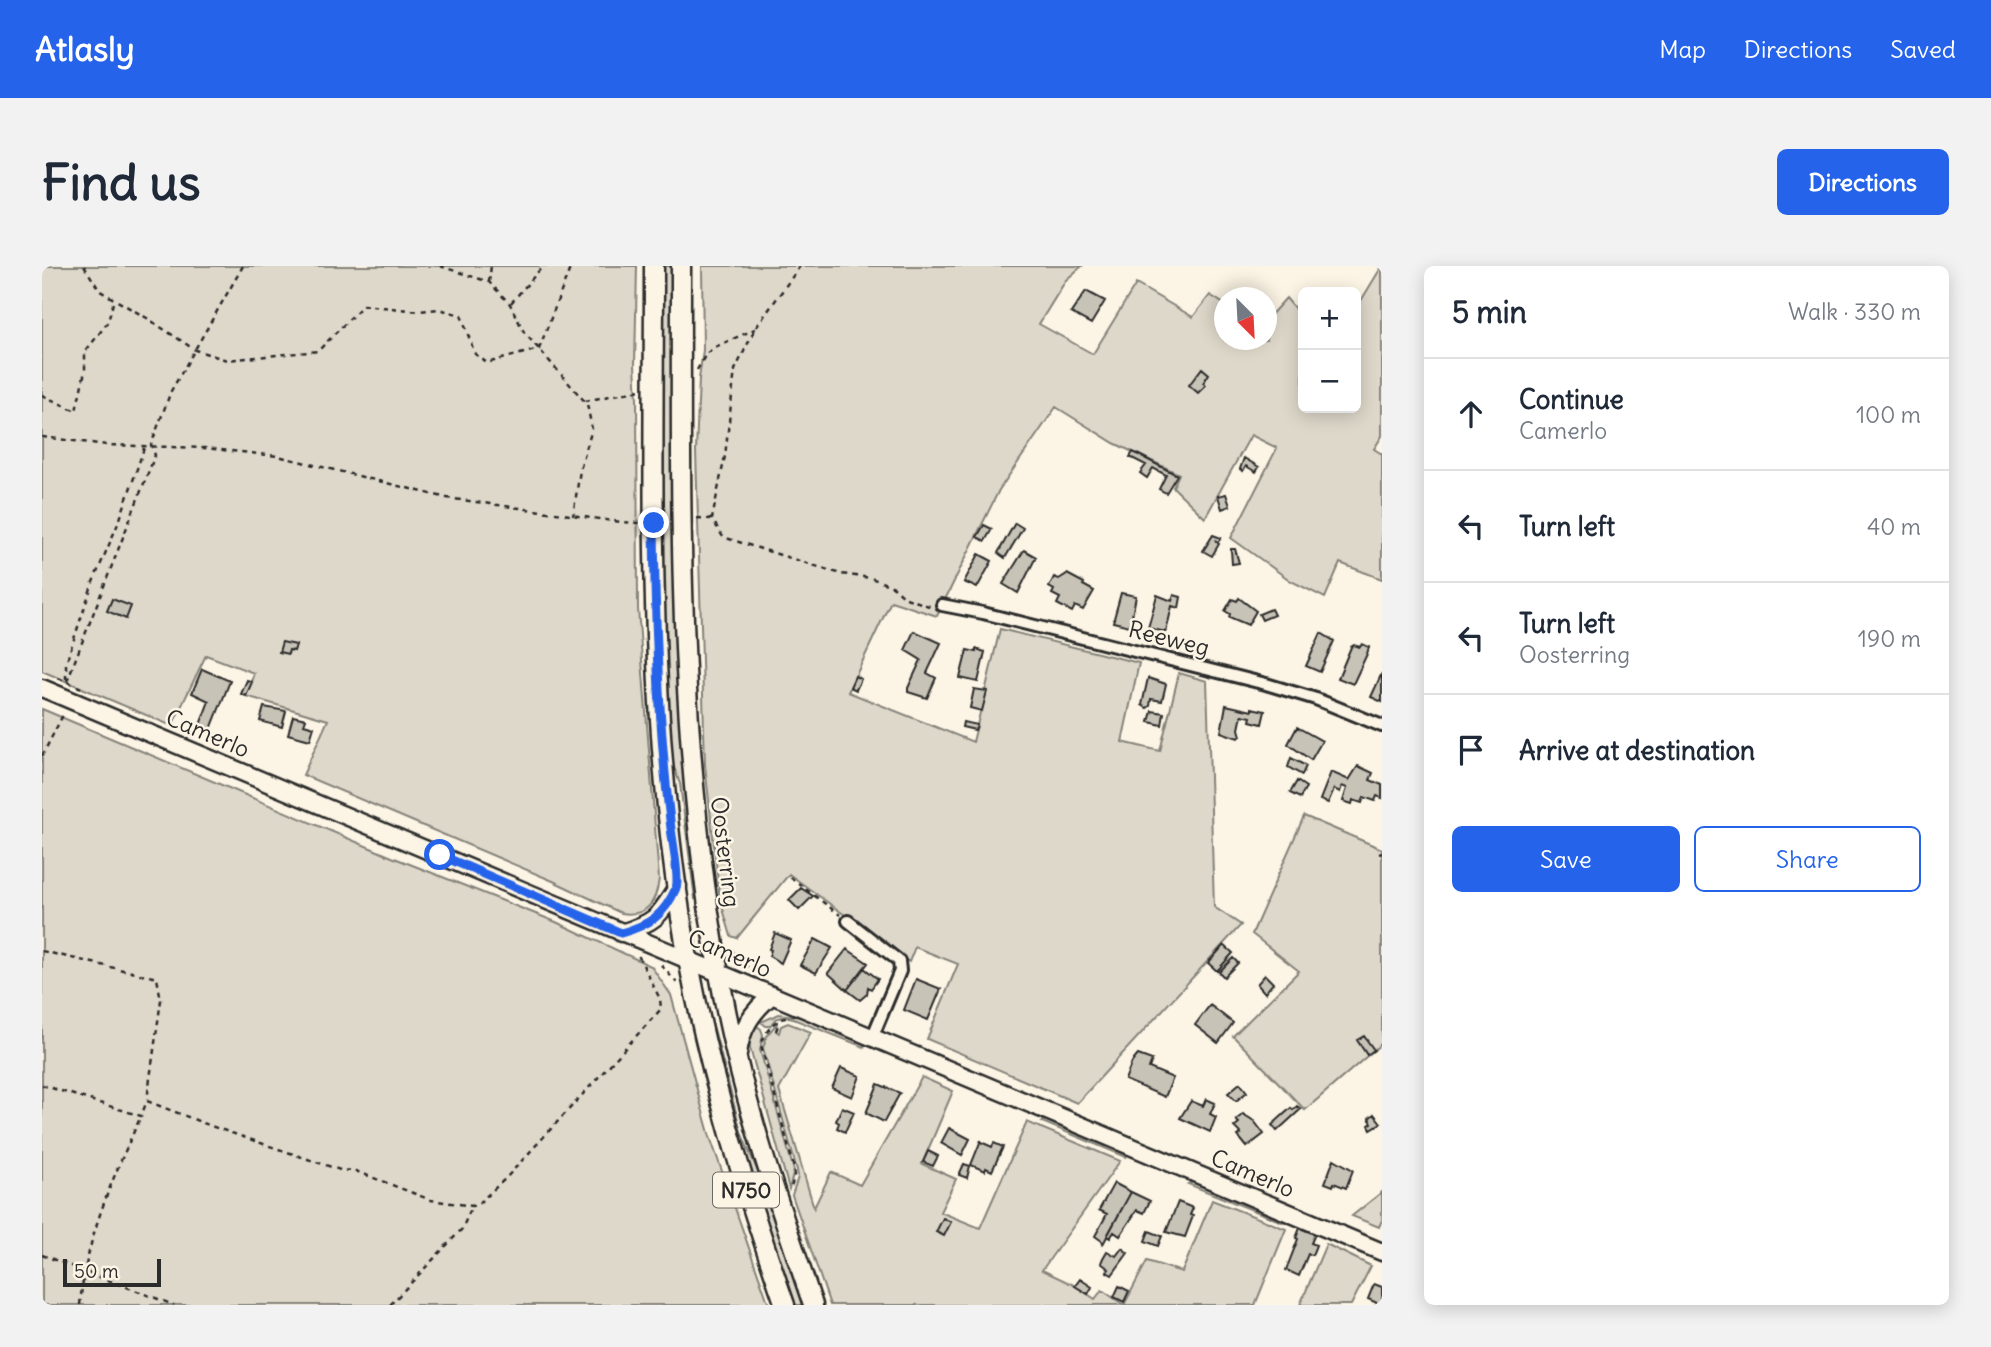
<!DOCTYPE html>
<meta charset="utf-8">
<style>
body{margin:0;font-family:Delius,sans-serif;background:#f2f2f3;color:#1f2937}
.controls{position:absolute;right:21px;top:21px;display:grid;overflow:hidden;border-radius:10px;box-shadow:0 4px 18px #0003}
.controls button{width:63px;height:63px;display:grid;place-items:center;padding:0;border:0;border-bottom:2px solid #e0e1e3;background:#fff;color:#1f2937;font:35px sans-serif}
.compass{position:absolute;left:1172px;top:21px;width:63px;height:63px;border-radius:50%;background:#fff;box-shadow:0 4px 18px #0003;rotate:156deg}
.scale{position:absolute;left:21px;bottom:18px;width:98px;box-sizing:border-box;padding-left:7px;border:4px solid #2b2b2b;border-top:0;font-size:19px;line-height:24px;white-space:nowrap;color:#2b2b2b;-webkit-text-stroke:5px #fcf5e5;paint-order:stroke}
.stop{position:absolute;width:21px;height:21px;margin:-16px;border:5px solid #2563eb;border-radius:50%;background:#fff}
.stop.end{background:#2563eb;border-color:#fff;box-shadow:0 2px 7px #0008}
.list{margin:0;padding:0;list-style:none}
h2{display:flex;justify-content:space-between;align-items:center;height:91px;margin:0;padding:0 28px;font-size:30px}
h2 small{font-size:23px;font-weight:400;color:#747a83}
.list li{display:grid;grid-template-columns:46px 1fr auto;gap:21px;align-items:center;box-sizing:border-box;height:112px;padding:0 28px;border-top:2px solid #e0e1e3}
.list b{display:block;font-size:26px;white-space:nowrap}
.list p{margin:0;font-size:23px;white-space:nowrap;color:#747a83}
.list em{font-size:23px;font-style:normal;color:#747a83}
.actions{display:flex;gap:14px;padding:21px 28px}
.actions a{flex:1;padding:16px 0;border:2px solid #2563eb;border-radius:10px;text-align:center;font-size:24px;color:#2563eb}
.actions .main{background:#2563eb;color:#fff}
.icon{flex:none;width:38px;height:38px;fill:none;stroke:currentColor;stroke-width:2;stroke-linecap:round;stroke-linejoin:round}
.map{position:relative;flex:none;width:1340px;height:1039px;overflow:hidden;border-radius:10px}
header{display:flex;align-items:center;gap:42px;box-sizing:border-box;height:98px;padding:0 35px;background:#2563eb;color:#fff}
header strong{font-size:33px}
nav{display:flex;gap:38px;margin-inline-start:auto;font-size:24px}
.intro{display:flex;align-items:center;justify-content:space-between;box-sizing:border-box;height:168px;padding:0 42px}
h1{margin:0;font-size:49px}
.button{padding:18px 32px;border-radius:10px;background:#2563eb;color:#fff;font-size:24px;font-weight:700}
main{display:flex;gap:42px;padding:0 42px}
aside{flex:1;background:#fff;border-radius:10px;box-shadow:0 4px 18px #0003}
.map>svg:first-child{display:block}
.green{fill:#ded8ca;stroke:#84827a;stroke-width:2}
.building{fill:#c8c3b7;stroke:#2b2b2b;stroke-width:2}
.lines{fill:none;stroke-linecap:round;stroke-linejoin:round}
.minor-casing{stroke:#2b2b2b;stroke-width:16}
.secondary-casing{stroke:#2b2b2b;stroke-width:21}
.primary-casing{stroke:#2b2b2b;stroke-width:23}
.path{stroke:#2b2b2b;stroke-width:2.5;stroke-dasharray:5 5;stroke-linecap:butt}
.minor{stroke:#fcf5e5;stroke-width:10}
.secondary{stroke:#fcf5e5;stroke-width:16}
.primary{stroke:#fcf5e5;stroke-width:18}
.route{stroke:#2563eb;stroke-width:9}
.labels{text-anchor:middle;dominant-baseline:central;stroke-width:5;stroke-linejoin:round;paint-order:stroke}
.shield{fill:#fcf5e5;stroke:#6a6863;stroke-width:2}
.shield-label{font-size:21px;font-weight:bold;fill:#2b2b2b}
.street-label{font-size:23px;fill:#2b2b2b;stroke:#fcf5e5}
</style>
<header>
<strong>Atlasly</strong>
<nav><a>Map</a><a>Directions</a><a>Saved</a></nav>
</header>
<div class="intro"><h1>Find us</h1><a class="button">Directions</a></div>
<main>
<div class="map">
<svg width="1340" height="1039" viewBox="0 0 1340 1039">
<rect width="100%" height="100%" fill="#fcf5e5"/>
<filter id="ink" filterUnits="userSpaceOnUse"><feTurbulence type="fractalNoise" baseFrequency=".0143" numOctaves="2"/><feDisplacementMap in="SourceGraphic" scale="14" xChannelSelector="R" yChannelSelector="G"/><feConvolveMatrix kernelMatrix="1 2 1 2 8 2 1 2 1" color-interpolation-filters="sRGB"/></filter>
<g filter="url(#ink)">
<path class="green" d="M0,0H595L593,99L595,133L596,343L617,613C614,636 606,651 579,647L511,615L261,509L286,454L204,430L212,407L164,389L130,460L0,405Z
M620,0H632C630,211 626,423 657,632L653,633L638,518L630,496L626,435L619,256Z
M660,0H1040L1024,14L997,58L1051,88L1094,18L1151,51L1168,29L1182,38V74H1224L1225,53L1244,32L1261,52V142H1314V43L1340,0V170L1332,183L1340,188V313L1298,297L1283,332L1249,315L1189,272L1235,182L1209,169L1163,252L1131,221L1137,208L1072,177L1014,141L957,224L895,350L849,335L806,426L931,476L958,363L1097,397L1080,476L1118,485L1137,407L1165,415L1172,641L1199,659L1035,837L885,773L916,698L873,681L867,696L747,608L695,672L689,670L678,633L663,499L654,185L657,113L661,84Z
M0,443L350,591L514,656L609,700L629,729L668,871L727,1039H0Z
M1262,550L1340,583V777L1263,844L1191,770L1257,705L1210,668Z
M737,748L759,751L822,777V781L744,750L733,753L728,760H724L719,756Z
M735,757L734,765L737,767L739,760L746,757L769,766L737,824L772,942L789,906L818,919L880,811L911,825L880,898L914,913L898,946L938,962L985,856L1078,895L1000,1004L1032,1019L1053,1033L1060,1024L1082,1039L1105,995L1140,1006L1170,934L1244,963L1213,1039H788L750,929L756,911L755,904L721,782L725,769Z
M671,759L700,869L720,915L762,1039H753L706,905L668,760Z
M715,760L719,763L721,769L718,784L752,905L747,923L708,782L707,769Z
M1005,852L1083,884L1084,891L1000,856Z
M1154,914L1250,954L1240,956L1146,918Z
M1340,926V954L1337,961L1310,950Z
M1284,978L1329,1000L1309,1039H1258Z"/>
<path class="building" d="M1044,25L1063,35L1049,58L1029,47Z
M1160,102L1167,108L1161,117L1164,119L1156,127L1147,119Z
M1091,186L1135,209L1124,227L1117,223L1124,209L1111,202L1105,212L1098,207L1104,199L1088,191Z
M1202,192L1217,201L1214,206L1204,200L1201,205L1198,203Z
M1184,228L1188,240L1180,243L1176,230Z
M973,257L981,262L963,292L956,287Z
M942,259L950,263L943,275L935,271Z
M1171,269L1179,272L1176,276L1173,274L1177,278L1170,290L1161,285Z
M1189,283H1193L1197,297L1190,298Z
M982,284L994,291L976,327L961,318Z
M937,288L950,295L935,322L922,316Z
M1025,308L1042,317L1041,319L1052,325L1041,344L1033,340L1030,346L1015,338L1018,332L1010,328L1012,324L1007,321L1012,311L1017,313Z
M1079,327L1094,330L1088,360L1071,356Z
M1115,329L1130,335L1132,329L1139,331L1137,342L1130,340L1124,366L1106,362Z
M1197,332L1214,345L1206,359L1187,351L1188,348L1183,345L1190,333L1195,335Z
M70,333L89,340L84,353L65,345Z
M1229,343L1232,349L1220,354L1217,348Z
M872,365L899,377L885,407L894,412L885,432L866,426V422L879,394L863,384Z
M1279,367L1292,375L1278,406L1264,400Z
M240,376L254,379L252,385L247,384L246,388L237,386Z
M1320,378L1327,381L1325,388L1311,418L1296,412L1309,381L1312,379L1318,381Z
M934,383L943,386L936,416L918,412L925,384L934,386Z
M160,403L188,415L169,463L158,459L167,435L150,427Z
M1340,407V436L1329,431Z
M813,410L819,413L814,424L808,421Z
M1106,412L1124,418L1120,435L1109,433L1108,440L1105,442L1100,439Z
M205,414L210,416L204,430L199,428Z
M932,423L945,425L940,445L928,442Z
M1184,439L1210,445V442L1223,445L1220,458L1208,455L1209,451L1200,449L1197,463L1199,470L1196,472L1179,466Z
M222,441L244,445L240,461L218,455Z
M1110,445L1122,447L1120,459L1107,456Z
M251,450L264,453L262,458L272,461L268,474L246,468Z
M921,456L935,459L933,464L920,461Z
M1255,461L1280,475L1269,494L1246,478Z
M1249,492L1264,500L1260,509L1246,501Z
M1316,500L1331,507L1328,514L1340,519V532L1335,530L1333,535L1322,531L1320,537L1311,534L1310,538L1301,535L1305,522L1300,520L1298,526L1292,523L1286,537L1278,534L1289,506L1307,514Z
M1255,515L1264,521L1258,532L1248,527Z
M759,622L771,630L757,644L747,634Z
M733,667L749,674L739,697L727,690L729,684L727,683Z
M773,673L790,682L774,707L758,699Z
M1182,679L1191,687L1175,705L1166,697Z
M805,683L826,697L805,724L786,707Z
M1191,692L1196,697L1182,711L1177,706Z
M822,702L836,713L829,723L826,721L825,728L818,734L805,724Z
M1223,709L1231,717L1223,727L1215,718Z
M874,713L899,723L886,754L862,744Z
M1168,739L1191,757L1176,777L1153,759Z
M1322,770L1332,784L1325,789L1315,774Z
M1096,789L1110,794L1107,802L1131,812L1123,831L1083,814L1090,796Z
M799,802L818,810L810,831L790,822Z
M1198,817L1205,826L1194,835L1186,827Z
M836,818L858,827L842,856L824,847Z
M1164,833L1173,837L1168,848L1174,851L1168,866L1138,852L1149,835L1161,840Z
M1255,840L1259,843L1235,865L1230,859L1249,842L1251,844Z
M800,841L812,846L803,866L795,862L797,857L794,855Z
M1201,848L1212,855L1222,868L1205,881L1196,870L1199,868L1192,861L1197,857L1194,854Z
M1332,848L1339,857L1329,863L1327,859L1330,857L1327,852Z
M907,862L928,873L920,889L899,877Z
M939,874V876L950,881L952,877L961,881L950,905L944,902L943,905L929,899Z
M886,885L896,890L891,900L881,896Z
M1292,893L1311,904L1304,922L1292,917L1291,920L1283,917Z
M922,898L928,900L925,912L917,909Z
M1072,917L1089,926L1061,978L1060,975L1053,970L1065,948L1057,944Z
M1089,926L1108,935L1102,947L1095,944L1078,970L1072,966L1068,972L1065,970Z
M1136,936L1151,942L1148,949L1151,950L1143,971L1124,966Z
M901,952L909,956L902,970L894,966Z
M1258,962L1273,968L1269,977L1274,979L1270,989L1266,988L1257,1010L1244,1004L1256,973L1254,972Z
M1107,965L1120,970L1116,980L1103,975Z
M1080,982L1086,987L1070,1009L1065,1006L1067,1003L1059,997L1061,992L1065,985L1074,990Z
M1038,1013L1050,1021L1046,1028L1033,1020Z
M1332,1018L1340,1021V1039H1334L1335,1037L1326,1033Z
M1077,1020L1087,1025L1082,1036L1072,1031Z"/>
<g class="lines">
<g class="minor-casing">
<path id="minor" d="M900,339L941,347L1224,418L1274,433L1340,460
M806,655L857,695L858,705L830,772"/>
</g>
<g class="secondary-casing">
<path id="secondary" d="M0,422L1340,986
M579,667C615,656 617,650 636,620
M696,788C699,762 710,746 730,729"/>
</g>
<g class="primary-casing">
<path id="primary" d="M612,0C612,232 604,469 647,698C669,815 704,927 743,1039
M639,0C639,246 634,492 682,734C702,838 737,939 771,1039"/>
</g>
<path class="path" d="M42,0L58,25L105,52L153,84L185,94L276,85L321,39L377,45L397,43L419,49L433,88L445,97L497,83L529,0
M398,0L447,16L468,38L482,66L545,138L550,163L538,204L531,250
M758,0L713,63L693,104L683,190L670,253L681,271L799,308L829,312L852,321L864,332L890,341
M447,16L449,0
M469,37L501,0
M655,104L664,88L673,81L713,63
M0,129L34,145L43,105V86L66,56L72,33
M543,135L598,124
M0,171L65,179L162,182L236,190L405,232L579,256L598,257
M655,252L670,253
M16,412L42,423
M24,413V397L51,316L78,253L103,179
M25,415L113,189L109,179L129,125L201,0
M0,490L22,447
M1337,588L1340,587
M748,611L798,649
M689,683L698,695L708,703
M0,685L115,712L119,734L105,834
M619,699L635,717
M744,752C731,753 723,767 719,779L753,905L749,923
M734,765L737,757L735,756
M0,819L99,850L105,835L169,860L301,905L311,904L389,934L430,940L437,937L464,912L619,743L618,733L595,687
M0,989L132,1039
M38,1039C44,971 71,911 99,850
M348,1039L420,963L430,940"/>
<use href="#minor" class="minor"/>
<use href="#secondary" class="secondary"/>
<use href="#primary" class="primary"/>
</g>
</g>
<g class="lines" filter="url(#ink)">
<path class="route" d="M398,589L579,667C607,659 622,650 634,622C638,613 629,567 628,554C616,456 613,355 612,257"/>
</g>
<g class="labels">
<rect class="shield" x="671" y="906.5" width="66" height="35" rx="5"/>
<g class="shield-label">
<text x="704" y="924">N750</text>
</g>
<g class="street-label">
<text transform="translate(1127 372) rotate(14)">Reeweg</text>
<text transform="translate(166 467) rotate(23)">Camerlo</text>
<text transform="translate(684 586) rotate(83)">Oosterring</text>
<text transform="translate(688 687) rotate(23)">Camerlo</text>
<text transform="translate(1211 907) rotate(23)">Camerlo</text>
</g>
</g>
</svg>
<div class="controls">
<button>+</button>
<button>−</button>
</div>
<svg class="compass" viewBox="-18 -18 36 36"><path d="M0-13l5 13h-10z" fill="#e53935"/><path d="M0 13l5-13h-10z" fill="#747a83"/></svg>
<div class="scale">50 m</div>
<div class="stop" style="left:398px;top:589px"></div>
<div class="stop end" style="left:612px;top:257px"></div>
</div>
<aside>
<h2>5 min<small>Walk · 330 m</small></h2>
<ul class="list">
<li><svg class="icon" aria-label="ahead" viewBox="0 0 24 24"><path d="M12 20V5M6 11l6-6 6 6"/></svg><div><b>Continue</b><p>Camerlo</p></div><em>100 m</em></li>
<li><svg class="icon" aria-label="left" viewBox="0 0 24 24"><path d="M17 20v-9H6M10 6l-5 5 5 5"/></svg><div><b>Turn left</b></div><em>40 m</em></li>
<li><svg class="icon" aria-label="left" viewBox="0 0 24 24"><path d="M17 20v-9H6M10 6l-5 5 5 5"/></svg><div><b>Turn left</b><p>Oosterring</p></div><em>190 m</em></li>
<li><svg class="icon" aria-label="arrive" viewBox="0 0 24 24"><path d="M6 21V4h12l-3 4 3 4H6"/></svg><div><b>Arrive at destination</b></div></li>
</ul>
<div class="actions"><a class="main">Save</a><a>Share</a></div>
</aside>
</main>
